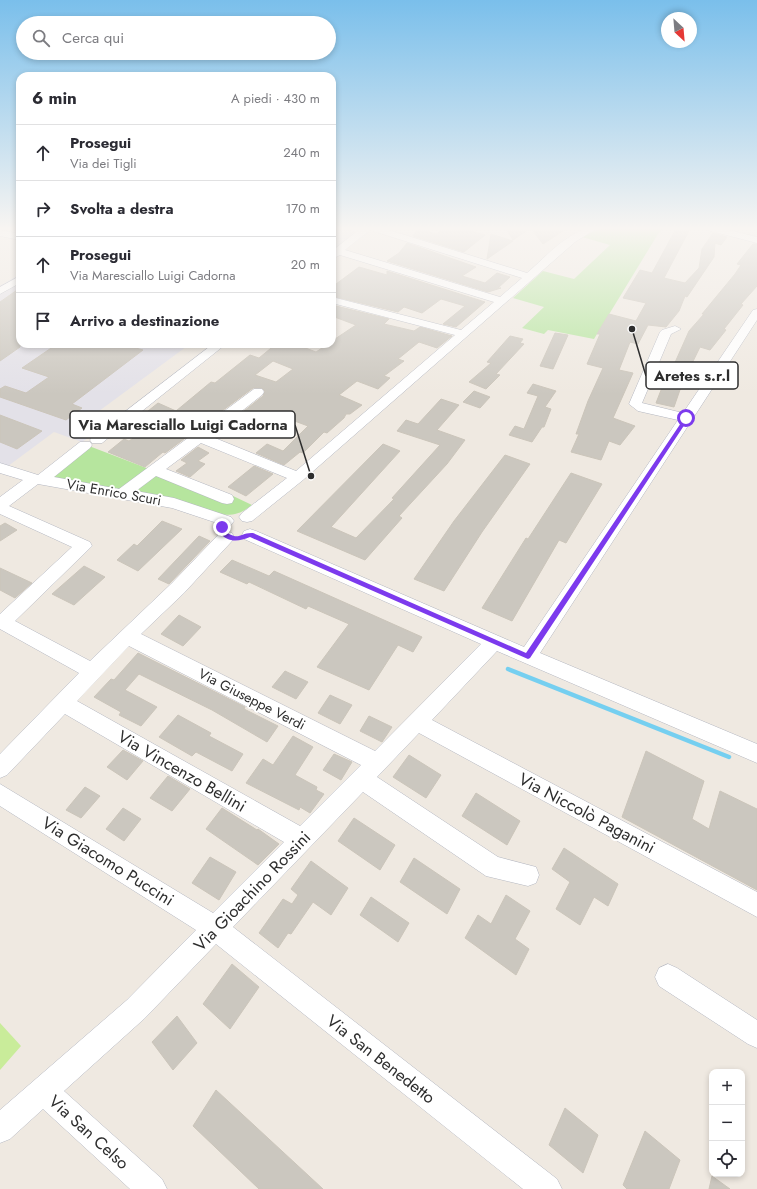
<!DOCTYPE html>
<html lang="it">
<meta charset="utf-8">
<style>
body{margin:0;font-family:Jost,sans-serif;background:#f7f7f7;color:#2b2b33}
.controls{position:absolute;right:12px;bottom:12px;display:grid;overflow:hidden;border-radius:8px;box-shadow:0 2px 6px #0003}
.controls button{width:36px;height:36px;display:grid;place-items:center;padding:0;border:0;border-bottom:1px solid #e1e1e2;background:#fff;color:#2b2b33;font:20px sans-serif}
.compass{position:absolute;left:661px;top:12px;width:36px;height:36px;border-radius:50%;background:#fff;box-shadow:0 2px 6px #0003;rotate:154deg}
.stop{position:absolute;width:12px;height:12px;margin:-9px;border:3px solid #7c3aed;border-radius:50%;background:#fff}
.stop.end{background:#7c3aed;border-color:#fff;box-shadow:0 1px 4px #0008}
.list{margin:0;padding:0;list-style:none}
h2{display:flex;justify-content:space-between;align-items:center;height:52px;margin:0;padding:0 16px;font-size:17px}
h2 small{font-size:13px;font-weight:400;color:#7c7c81}
.list li{display:grid;grid-template-columns:26px 1fr auto;gap:12px;align-items:center;box-sizing:border-box;height:56px;padding:0 16px;border-top:1px solid #e1e1e2}
.list b{display:block;font-size:15px;white-space:nowrap}
.list p{margin:0;font-size:13px;white-space:nowrap;color:#7c7c81}
.list em{font-size:13px;font-style:normal;color:#7c7c81}
.icon{flex:none;width:22px;height:22px;fill:none;stroke:currentColor;stroke-width:2;stroke-linecap:round;stroke-linejoin:round}
.map{position:relative;flex:none;width:757px;height:1189px;overflow:hidden}
.search{position:absolute;background:#fff;box-shadow:0 2px 6px #0003;left:16px;top:16px;width:320px;height:44px;display:flex;align-items:center;gap:10px;box-sizing:border-box;padding:0 14px;border-radius:22px;color:#7c7c81;font-size:15px}
.panel{position:absolute;background:#fff;box-shadow:0 2px 6px #0003;left:16px;top:72px;width:320px;height:276px;border-radius:12px}
.map>svg:first-child{display:block}
.industrial{fill:#e3e1e8}
.green{fill:#b6e59e}
.pitch{fill:#c9ec9a}
.lines{fill:none;stroke-linecap:round;stroke-linejoin:round}
.stream{stroke:#75cff0;stroke-width:4.5}
.building{fill:#cbc7bf;stroke:#cbc5ba;fill-rule:evenodd}
.minor-casing{stroke:#b4b7c1;stroke-width:1}
.minor{fill:#fff;fill-rule:evenodd}
.route{fill:#7c3aed}
.labels{text-anchor:middle;dominant-baseline:central;stroke-width:4;stroke-linejoin:round;paint-order:stroke}
.street-label{font-size:14px;fill:#2e2e2e;stroke:#fff}
.near-street-label{font-size:17px;fill:#2e2e2e;stroke:#fff}
.leader{fill:none;stroke:#2e2e2e;stroke-width:1.5}
.callout-dot{fill:#2e2e2e;stroke:#fff;stroke-width:1.5}
.callout{fill:#fff;stroke:#2e2e2e;stroke-width:1.5}
.callout-label{font-size:15px;text-anchor:middle;font-weight:bold;fill:#2e2e2e}
</style>
<div class="map">
<svg width="757" height="1189" viewBox="0 0 757 1189">
<rect width="100%" height="100%" fill="#efe9e1"/>
<path class="industrial" d="M332,227H376L341,253L332,251Z
M20,274V344H190L95,414L113,421L82,442L54,432L0,472V286Z"/>
<path class="green" d="M603,227H665L658,234L594,339L548,330L544,334L522,328L544,307L513,298L543,271L574,279L610,245L582,237Z
M89,446L149,469L226,502L233,496L252,505C239,515 232,516 216,514L47,477Z"/>
<path class="pitch" d="M0,1023L21,1046L0,1070Z"/>
<g class="lines">
<path class="stream" d="M508,669L729,757"/>
</g>
<path class="building" d="M447,227H458L485,235L464,252L413,236L418,229L436,234Z
M505,227H569L543,244L531,228L513,240Z
M677,227H691L664,278L685,283L699,268L702,249L713,233L727,237L721,245L715,243L714,257L687,297L685,296L679,311L666,327L648,325L638,344L630,342L619,370L633,373L613,418L635,426L620,445L609,441L601,460L571,452L579,434H576L588,401L603,368L587,364L600,334H597L609,314L636,321L646,303L623,298L640,270L652,273Z
M491,234L513,241L487,259Z
M407,243L476,267L462,276L485,283L497,273L510,277L498,288H501L488,292L387,261L399,253Z
M753,244H757V286L741,304L743,305L724,329L726,330L710,350L700,347L682,384L674,407L656,403L663,385H665L689,331L704,314H702L735,274L741,265L737,264Z
M359,267L387,275V271L485,302L456,327L443,324L465,306L441,299L422,313L404,307L398,312L332,296V287Z
M20,288V347L0,361V302Z
M332,305L389,319L384,324L414,331L420,327L452,336L437,348L419,342L398,359L404,361L384,376L390,378L378,389L357,381L339,395L362,405L350,414H346L344,418L327,433L324,432L303,453L300,452L284,465L256,453L267,444L283,451L308,426L276,414L257,429L249,426L245,428L230,422L263,396L265,391L262,388H253L165,453L163,452L145,467L108,452L124,439L129,441L164,417L148,411L158,403L176,411L211,382L215,383L250,355L259,358L276,344H295L316,352L328,344H332V341L356,325L332,316ZM273,361L293,369L276,382L255,375Z
M555,333L568,335L553,369L540,366Z
M510,336L523,339L520,343L524,344L496,374L500,375L486,389L469,382L491,363L487,362Z
M57,344H121L143,350L72,404L82,408L66,420L0,397V389L5,386L26,393L49,377L22,368Z
M533,384L556,391L545,407L551,409L544,427H542L532,442L509,435L515,426L524,429L538,396L527,393Z
M474,391L490,397L480,408L463,402Z
M441,399L459,405L437,430L465,440L447,464L399,516L402,518L365,560L297,531L383,444L400,451L331,527L356,538L394,499L392,498L440,445L397,431L406,420L418,424Z
M0,415L42,431L17,449L0,442Z
M198,447L209,453L198,461L205,464L190,477L176,471L187,463L181,460Z
M505,455L530,464L482,532L444,591L414,579L454,521Z
M254,466L273,474L246,496L228,487Z
M571,473L602,484L566,543L559,540L512,621L482,608L526,538L528,539Z
M162,521L182,529L138,571L117,560L134,544L137,546Z
M5,523L17,530L0,541V526Z
M199,536L210,541L169,584L158,579Z
M232,560L269,576L274,571L422,637L413,652L398,645L369,690L317,667L349,624L308,606L306,609L249,582L247,584L220,572Z
M84,566L105,577L74,605L52,594Z
M0,568L32,583L15,598L0,590Z
M179,615L201,627L183,646L161,634Z
M138,653L245,707L244,709L278,726L267,742L212,710L139,674L125,690L157,707L141,726L119,715L121,712L94,697L111,679L114,680Z
M285,671L308,682L296,699L272,687Z
M330,695L352,705L340,724L318,713Z
M178,715L211,733L209,736L243,754L232,771L196,752L192,756L159,737Z
M369,716L392,727L382,742L360,731Z
M293,736L313,747L295,775L317,787L316,790L324,794L310,813L300,807L299,810L246,783L263,759L273,765Z
M123,750L143,761L127,780L107,767Z
M646,751L704,781L692,819L709,829L720,791L757,809V890L622,817Z
M334,754L352,762L341,780L323,770Z
M409,755L441,775L426,798L393,777Z
M168,776L190,789L172,811L150,798Z
M85,787L100,796L81,818L66,810Z
M476,793L520,821L507,845L462,816Z
M123,808L141,819L124,841L106,829Z
M222,808L257,830L258,829L279,844L258,865L206,829Z
M354,818L395,845L380,870L338,841Z
M564,848L618,884L608,906L594,897L580,925L556,909L570,882L552,869Z
M210,857L236,872L219,900L192,883Z
M414,858L460,889L447,914L400,882Z
M311,861L348,888L331,915L313,902L291,934L288,933L278,948L259,933L283,899L292,904L298,895L291,889Z
M506,895L530,911L515,939L529,949L516,975L465,938L478,915L491,924Z
M371,897L409,923L398,942L360,915Z
M232,964L259,987L230,1029L203,1004Z
M177,1016L197,1043L173,1070L152,1042Z
M216,1090L323,1189H259L193,1126Z
M565,1108L598,1135L583,1173L549,1145Z
M645,1131L680,1160L669,1189H627L623,1185Z
M712,1176L730,1189H709Z"/>
<g class="lines">
<g class="minor-casing">
<path id="minor" d="M340,227H379L527,273C547,256 571,227 599,227L575,242L303,480L252,521L247,522L242,521L239,517L242,513L287,478L201,443L166,469L232,495L234,499L232,503L227,504L222,503L156,476L136,491L174,498L231,517L234,521L231,525L226,526L172,508L38,484L9,506L90,542L92,546L15,621L90,661L172,583L220,533L226,531L232,533L234,537L232,541L184,593L141,634L375,751L481,644L244,539L242,535L244,531L250,529L256,531L524,647L678,420L638,411L629,404L660,332L662,330L675,326L681,329L671,334L642,403L683,413L753,310L757,309V320L540,653L757,744V763L497,651L432,720L757,892V917L419,733L377,777L498,857L536,867L539,875L536,883L528,886L486,876L363,792L233,927L557,1179L562,1189H523L216,944L145,1018L64,1091L162,1179L167,1189H130L43,1109L10,1139L0,1143V1110L127,1000L196,930L0,806V784L213,913L284,842L65,714L7,775L0,778V754L79,673L0,629V614L72,547L0,514V497L23,480L0,473V463L38,475L80,442H90L92,445L90,448L54,477L119,489L254,389H262L264,392L262,395L210,436L296,471L455,335L332,303V297L461,330L494,302L340,255L332,259V251L356,232ZM370,230L522,278L500,297L345,250ZM129,646L361,765L300,826L77,701Z
M701,227H717L757,237V243L703,229Z
M0,230L20,234V240L0,236Z
M20,276V283L0,294V287Z
M213,344H226L102,443H92L90,440L92,437Z
M668,964L677,968L757,1020V1048L748,1044L659,986L655,977L659,968Z"/>
</g>
<use href="#minor" class="minor"/>
</g>
<linearGradient id="sky" x2="0" y2="1"><stop stop-color="#7abfeb"/><stop offset="0.58" stop-color="#f8f5f2"/><stop offset="1" stop-color="#f8f5f2" stop-opacity="0"/></linearGradient>
<rect width="757" height="394" fill="url(#sky)"/>
<path class="route" d="M685,417L689,418L530,658L528,659L250,537C238,542 228,543 219,532V527L222,525L225,527V531C239,542 240,532 253,533L526,653Z"/>
<g class="labels">
<g class="street-label">
<text transform="translate(114 492) rotate(10)">Via Enrico Scuri</text>
<text transform="translate(252 699) rotate(27)">Via Giuseppe Verdi</text>
</g>
<g class="near-street-label">
<text transform="translate(182 771) rotate(30)">Via Vincenzo Bellini</text>
<text transform="translate(587 813) rotate(28)">Via Niccolò Paganini</text>
<text transform="translate(108 861) rotate(32)">Via Giacomo Puccini</text>
<text transform="translate(252 891) rotate(-46)">Via Gioachino Rossini</text>
<text transform="translate(381 1059) rotate(38)">Via San Benedetto</text>
<text transform="translate(89 1132) rotate(42)">Via San Celso</text>
</g>
</g>
<path class="leader" d="M632 329L646 376M311 476L295 425"/>
<g class="callout-dot">
<circle cx="632" cy="329" r="4"/>
<circle cx="311" cy="476" r="4"/>
</g>
<g class="callout">
<rect x="646" y="362" width="92" height="27" rx="4"/>
<rect x="70" y="411" width="225" height="27" rx="4"/>
</g>
<g class="callout-label">
<text x="692" y="381">Aretes s.r.l</text>
<text x="183" y="430">Via Maresciallo Luigi Cadorna</text>
</g>
</svg>
<div class="controls">
<button>+</button>
<button>−</button>
<button><svg class="icon" aria-label="locate" viewBox="0 0 24 24"><circle cx="12" cy="12" r="6"/><path d="M12 2v4M12 18v4M2 12h4M18 12h4"/></svg></button>
</div>
<svg class="compass" viewBox="-18 -18 36 36"><path d="M0-13l5 13h-10z" fill="#e53935"/><path d="M0 13l5-13h-10z" fill="#7c7c81"/></svg>
<div class="stop" style="left:686px;top:418px"></div>
<div class="stop end" style="left:222px;top:527px"></div>
<div class="search"><svg class="icon" aria-label="search" viewBox="0 0 24 24"><circle cx="10" cy="10" r="6"/><path d="M15 15l6 6"/></svg>Cerca qui</div>
<section class="panel">
<h2>6 min<small>A piedi · 430 m</small></h2>
<ul class="list">
<li><svg class="icon" aria-label="ahead" viewBox="0 0 24 24"><path d="M12 20V5M6 11l6-6 6 6"/></svg><div><b>Prosegui</b><p>Via dei Tigli</p></div><em>240 m</em></li>
<li><svg class="icon" aria-label="right" viewBox="0 0 24 24"><path d="M7 20v-9h11M14 6l5 5-5 5"/></svg><div><b>Svolta a destra</b></div><em>170 m</em></li>
<li><svg class="icon" aria-label="ahead" viewBox="0 0 24 24"><path d="M12 20V5M6 11l6-6 6 6"/></svg><div><b>Prosegui</b><p>Via Maresciallo Luigi Cadorna</p></div><em>20 m</em></li>
<li><svg class="icon" aria-label="arrive" viewBox="0 0 24 24"><path d="M6 21V4h12l-3 4 3 4H6"/></svg><div><b>Arrivo a destinazione</b></div></li>
</ul>
</section>
</div>
